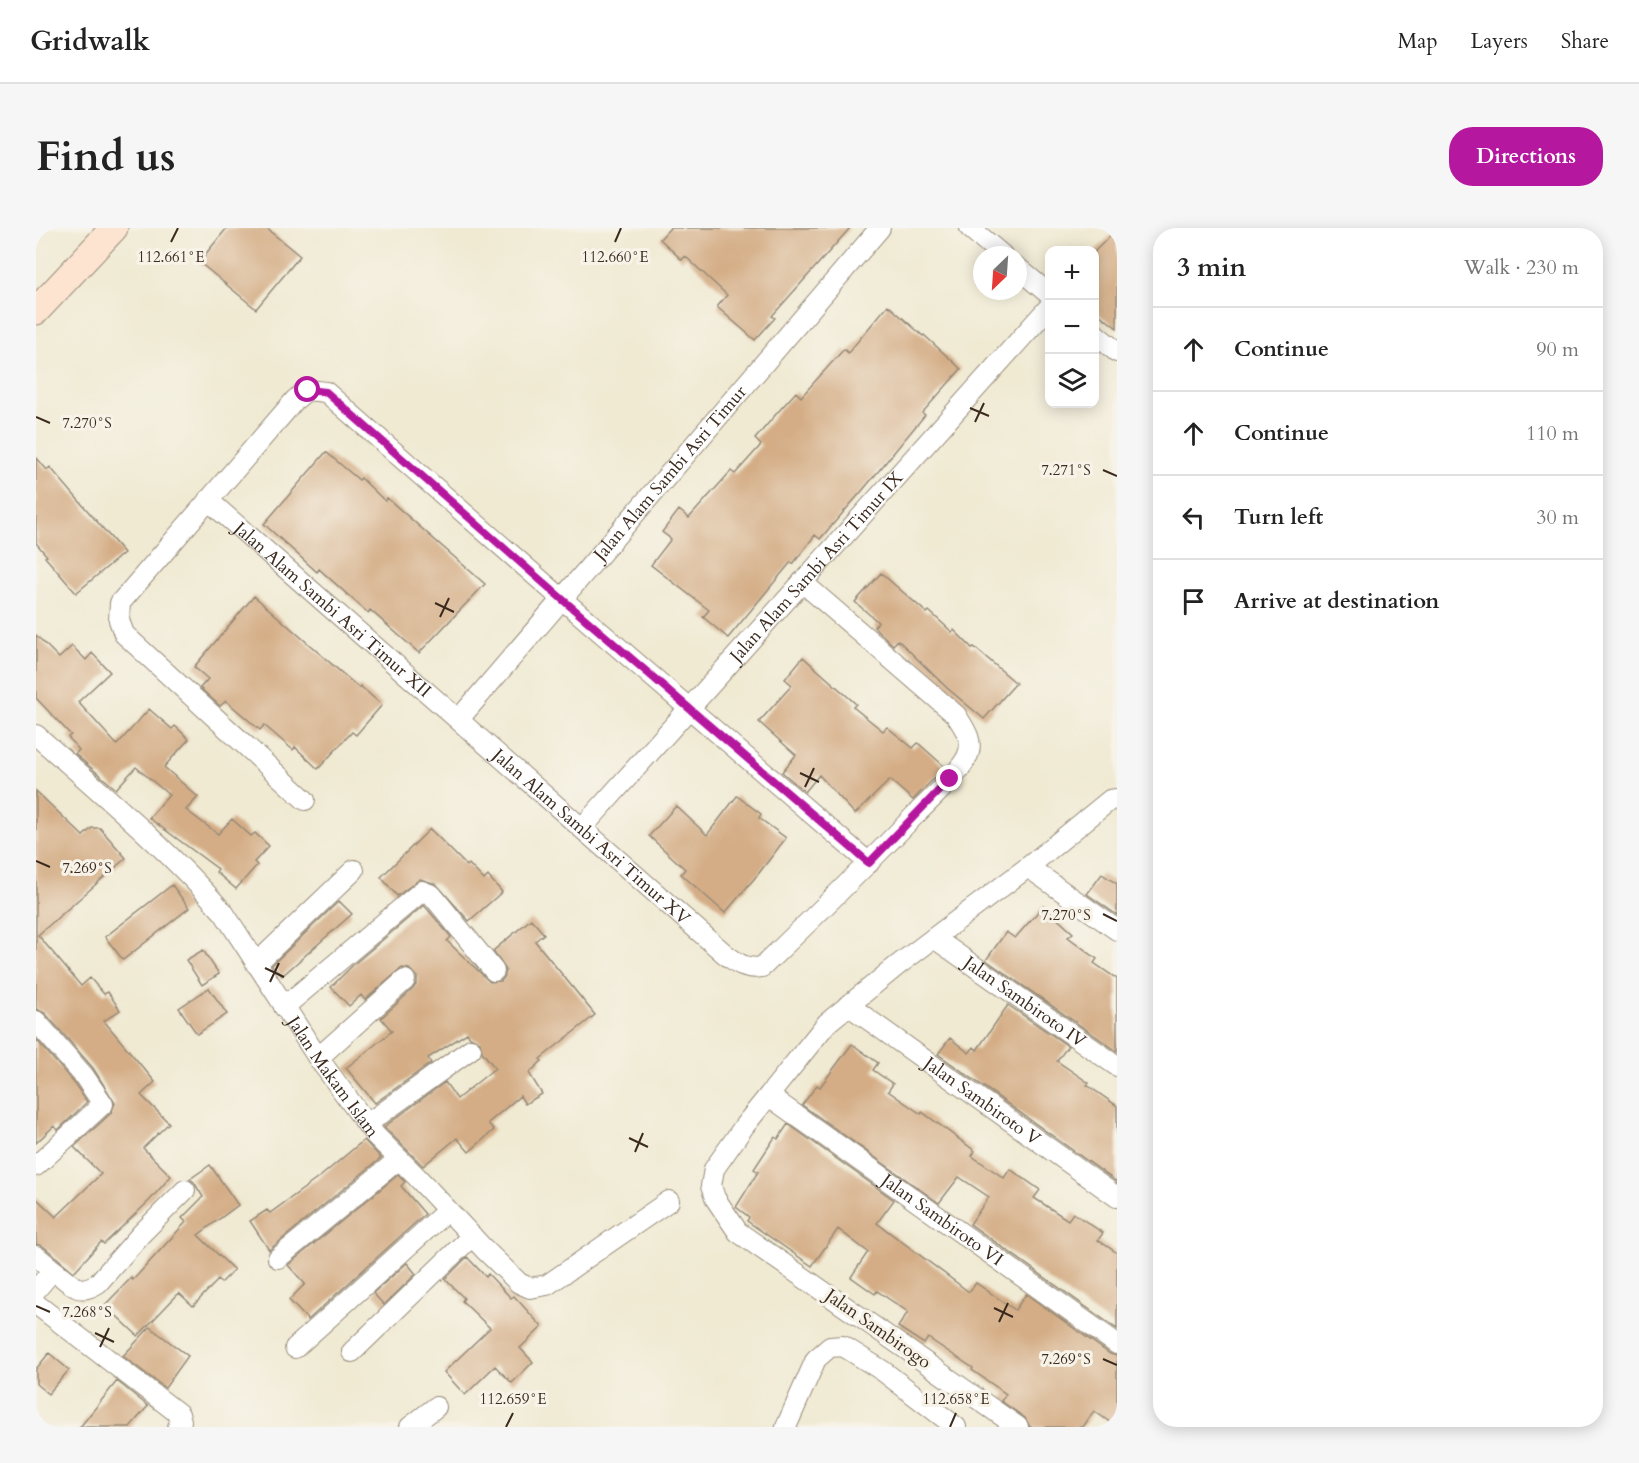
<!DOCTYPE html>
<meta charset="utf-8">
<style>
body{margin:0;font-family:Cardo,serif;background:#f6f6f6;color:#222}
.controls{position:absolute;right:18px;top:18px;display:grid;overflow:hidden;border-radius:12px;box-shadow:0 3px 15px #0003}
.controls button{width:54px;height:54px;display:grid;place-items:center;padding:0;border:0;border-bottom:2px solid #e0e0e0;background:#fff;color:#222;font:30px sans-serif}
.compass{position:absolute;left:937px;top:18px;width:54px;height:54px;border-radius:50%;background:#fff;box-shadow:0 3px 15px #0003;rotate:205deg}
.stop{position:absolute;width:18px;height:18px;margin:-14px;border:4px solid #b5179e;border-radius:50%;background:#fff}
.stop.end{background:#b5179e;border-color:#fff;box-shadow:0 2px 6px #0008}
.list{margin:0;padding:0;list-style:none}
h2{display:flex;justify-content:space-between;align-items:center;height:78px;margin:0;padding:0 24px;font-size:26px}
h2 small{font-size:20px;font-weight:400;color:#767676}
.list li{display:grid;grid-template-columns:39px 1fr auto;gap:18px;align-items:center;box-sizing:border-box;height:84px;padding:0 24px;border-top:2px solid #e0e0e0}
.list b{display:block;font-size:22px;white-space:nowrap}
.list em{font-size:20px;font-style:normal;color:#767676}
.icon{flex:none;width:33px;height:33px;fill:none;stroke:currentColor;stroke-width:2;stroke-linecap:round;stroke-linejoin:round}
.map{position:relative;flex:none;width:1081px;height:1199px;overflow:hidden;border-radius:24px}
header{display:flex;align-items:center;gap:36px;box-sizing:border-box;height:84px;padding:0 30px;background:#fff;border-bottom:2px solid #e0e0e0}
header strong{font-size:28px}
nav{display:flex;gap:33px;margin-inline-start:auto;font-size:21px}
.intro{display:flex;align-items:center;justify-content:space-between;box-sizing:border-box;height:144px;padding:0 36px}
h1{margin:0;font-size:42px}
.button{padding:15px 27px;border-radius:24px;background:#b5179e;color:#fff;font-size:21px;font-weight:700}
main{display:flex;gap:36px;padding:0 36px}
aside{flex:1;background:#fff;border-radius:24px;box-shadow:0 3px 15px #0003}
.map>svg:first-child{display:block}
.building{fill:#d4ad86}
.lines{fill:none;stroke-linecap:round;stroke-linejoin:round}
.street-casing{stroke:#968a78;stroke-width:22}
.secondary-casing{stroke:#968a78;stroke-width:29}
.street{stroke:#fff;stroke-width:20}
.secondary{stroke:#fde4d1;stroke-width:27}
.route{stroke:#b5179e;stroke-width:8}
.ticks{fill:none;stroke:#3b2a1e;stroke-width:2}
.labels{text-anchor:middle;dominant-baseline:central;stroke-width:6;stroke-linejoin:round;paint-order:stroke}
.street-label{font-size:18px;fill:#3b2a1e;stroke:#f7f3e8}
.ticks-label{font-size:15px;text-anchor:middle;fill:#3b2a1e;stroke:#f7f3e8;stroke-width:6;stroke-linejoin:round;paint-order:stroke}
</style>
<header>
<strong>Gridwalk</strong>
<nav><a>Map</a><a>Layers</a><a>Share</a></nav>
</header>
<div class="intro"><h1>Find us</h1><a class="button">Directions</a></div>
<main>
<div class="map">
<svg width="1081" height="1199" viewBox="0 0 1081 1199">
<rect width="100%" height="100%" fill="#f7f3e8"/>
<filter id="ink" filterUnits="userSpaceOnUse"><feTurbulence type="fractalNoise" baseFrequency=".0167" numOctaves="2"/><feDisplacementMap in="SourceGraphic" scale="12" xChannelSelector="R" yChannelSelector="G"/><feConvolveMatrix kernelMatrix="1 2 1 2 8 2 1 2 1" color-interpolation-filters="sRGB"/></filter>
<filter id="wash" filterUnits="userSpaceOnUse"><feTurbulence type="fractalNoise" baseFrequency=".008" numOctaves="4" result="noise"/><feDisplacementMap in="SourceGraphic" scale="24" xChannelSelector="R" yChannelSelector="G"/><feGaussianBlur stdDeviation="1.35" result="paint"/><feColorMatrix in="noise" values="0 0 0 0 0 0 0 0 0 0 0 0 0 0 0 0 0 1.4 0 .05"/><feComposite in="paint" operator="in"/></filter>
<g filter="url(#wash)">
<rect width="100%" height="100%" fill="#f0ead3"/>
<g id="blocks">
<path class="building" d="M191,0H230L264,28L220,81L163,34Z
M634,0H814L736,88L739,90L719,112L681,79L691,67L649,28L646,32L624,11Z
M1081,1V100L1059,83V23Z
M852,77L887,108L888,107L925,141L886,185L889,187L826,263L784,311L779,307L757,336L755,334L692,410L667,389L673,382L615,337L635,311L626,304L643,282L653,290L695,243L699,246L725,217L719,211L741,185L760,164L765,169L808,121L812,125Z
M290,224L323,252L325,250L349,273L351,270L449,356L383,425L334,382L332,385L283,341L281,344L228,296Z
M0,229L11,242L14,239L88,325L40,365L9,329L11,328L0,315Z
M845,345L891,385L893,383L916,404L918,402L936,420L938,419L980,455L948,491L911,460L862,412L857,417L838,399L842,394L819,374Z
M218,368L323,460L324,458L346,477L320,507L316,504L282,541L259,519L257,522L228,497L224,502L190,473L184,478L164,460L172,451L158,439Z
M0,407L23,430L36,418L50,432L56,425L74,444L42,474L81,517L113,481L136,501L139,498L153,511L128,539L162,569L150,582L182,606L196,591L215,608L219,605L233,618L218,634L221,637L200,661L180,644L182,641L113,590L133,567L100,539L80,561L39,526L43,522L32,509L35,507L0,470Z
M767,429L820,476L817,479L847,503L851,499L877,520L882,515L909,539L877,572L854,552L819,586L783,547L769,564L746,544L760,527L723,494L756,457L749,451Z
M0,563L47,608L56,600H64L90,630L2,707L45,758L54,750L68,766L72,764L84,782L68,793L119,854L105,867L133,895L107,920L135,948L114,972L68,1016L65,1014L38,1044L8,1019L0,1016V970L20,989L65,946L38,919L75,885L79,875L57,840L9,785L0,781Z
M701,568L725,586L723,590L750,610L723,645L689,685L645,646L649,641L613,608L640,578L671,607Z
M394,601L431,638L433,636L448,652L452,648L466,664L433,693L400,656L384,651L361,668L345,649Z
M1066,646L1081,656V687L1051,666Z
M136,657L153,680L87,732L69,709Z
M303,673L316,686L246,748L236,737Z
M388,677L415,709L411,713L454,754L465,753L469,748L470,742L457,723L495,691L508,706L499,713L559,787L504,831L506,833L493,845L506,866L489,876L484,868L452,895L458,902L433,924L421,910L387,938L348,899L409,854L421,871L459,840L446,824L444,814L434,809L431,805L392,830L395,835L339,875L310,840L356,803L345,790L377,761L381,755V749L373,741L366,740L329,772L325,767L313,778L295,759L318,736Z
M1007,678L1037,705L1032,709L1061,731L1058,735L1081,751V823L950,732L970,704L979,710Z
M167,722L183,746L166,757L150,732Z
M173,760L191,786L161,806L143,780Z
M972,777L1032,818L1021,833L1053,855L1051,857L1081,878V954L902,826L914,810L933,825L938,819L941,822Z
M0,811L38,855L51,874L22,902L18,898L0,915Z
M816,816L842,835L837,842L857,856L852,863L885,886L886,884L939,923L936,928L968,950L974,941L1004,962L998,970L1032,992L1037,985L1067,1005L1062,1012L1081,1025V1101L934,996L953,969L923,949L903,975L766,877L781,857L784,859Z
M752,896L858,972L841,995L933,1064L940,1055L979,1082L990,1066L1074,1126L1081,1128V1199L1058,1183L1047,1199H994L989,1190L965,1173L970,1166L936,1142L937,1140L892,1110L888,1116L862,1099L872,1084L841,1063L839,1066L815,1049L832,1024L802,1001L776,1038L711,993L713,989L700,979L722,944L718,941L739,909L742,911Z
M328,912L345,930L233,1022L214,993L231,982L234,985L285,948Z
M174,937L202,977L162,1007L198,1042L185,1055L182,1052L157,1078L143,1065L102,1108L69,1077L95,1050L97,1052L150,994L146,990L167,969L158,954L154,951Z
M362,947L369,954L365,958L389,986L272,1092L253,1072L269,1056L252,1037Z
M431,1029L450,1049L452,1046L475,1070L478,1068L506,1099L484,1120L497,1134L476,1155L459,1138L429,1167L408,1144L454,1100L426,1073L428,1070L409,1051Z
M371,1035L380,1046L348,1077L337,1065Z
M114,1099L152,1128L129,1160L87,1128Z
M13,1125L33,1142L12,1166L0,1156V1141Z
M81,1153L112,1178L94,1199H44Z"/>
</g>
</g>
<g filter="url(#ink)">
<use href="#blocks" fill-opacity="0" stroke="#968a78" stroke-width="1.5"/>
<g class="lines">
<g class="street-casing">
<g id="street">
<path d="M934,0L966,27"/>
<path d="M982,40L1014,67"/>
<path d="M1058,105L1081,124"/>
<path id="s1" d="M172,272L689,726C701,735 710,742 726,739C778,689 829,639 879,587C894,572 922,547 931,529C939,513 928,500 920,487L766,354"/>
<path id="s2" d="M423,491L844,0"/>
<path id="s3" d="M0,507C64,564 131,620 188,685L282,830L339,907L381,949L448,1021L483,1055L494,1060L511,1057L633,973"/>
<path d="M269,572L88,406L83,392L84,375L259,172L271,162L290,164L526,371L833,635"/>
<path id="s4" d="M546,600L1014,78"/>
<path d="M992,639L1081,702"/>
<path id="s5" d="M898,710L1081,838"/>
<path d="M220,736L318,642"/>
<path id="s6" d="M812,777L1081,969"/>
<path d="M248,779L386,663L396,667L458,743"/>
<path d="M0,793L48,848L67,876L0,938"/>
<path d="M282,830L369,752"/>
<path id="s7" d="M733,868L1081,1116"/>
<path d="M331,896L435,821"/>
<path d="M0,1028L17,1042"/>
<path d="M242,1030L363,931"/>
<path d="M0,1062L17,1042C35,1054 40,1069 62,1055L106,1005L149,962"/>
<path d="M0,1076L143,1186L145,1193L142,1199"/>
<path d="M259,1120L412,982"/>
<path d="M316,1124L436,1008"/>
<path d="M374,1199L400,1179"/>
<path d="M750,1199L780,1131L794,1119L807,1118L847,1143L920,1199"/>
<path d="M982,1199L702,1004L679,970L675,958L678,941L709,897L791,795L862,737L992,639L1074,572L1081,571"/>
</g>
</g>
<g class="secondary-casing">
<path id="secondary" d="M0,83L78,0"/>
</g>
<use href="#street" class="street"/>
<use href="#secondary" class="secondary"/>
</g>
</g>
<g class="lines" filter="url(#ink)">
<path class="route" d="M272,162L290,164L526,371L833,635L914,551"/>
</g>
<path class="ticks" d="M135,14L142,0M579,14L585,0M934,180L953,188M0,189L14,195M939,194L948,175M1067,242L1081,248M399,375L418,384M404,389L413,370M764,545L783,554M769,559L778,540M0,633L14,639M1067,686L1081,693M229,740L248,749M234,754L243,735M593,910L612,919M599,924L607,905M0,1078L14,1084M958,1080L977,1089M963,1094L972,1075M59,1105L78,1114M64,1119L73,1100M1067,1131L1081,1137M470,1199L477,1185M914,1199L920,1185"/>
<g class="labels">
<g class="street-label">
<text stroke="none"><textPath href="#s2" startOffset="324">Jalan Alam Sambi Asri Timur</textPath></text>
<text stroke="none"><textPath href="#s4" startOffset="351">Jalan Alam Sambi Asri Timur IX</textPath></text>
<text stroke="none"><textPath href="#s1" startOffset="166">Jalan Alam Sambi Asri Timur XII</textPath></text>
<text stroke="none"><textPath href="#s1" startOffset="510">Jalan Alam Sambi Asri Timur XV</textPath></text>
<text stroke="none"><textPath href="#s5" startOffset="111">Jalan Sambiroto IV</textPath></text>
<text stroke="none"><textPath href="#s3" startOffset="456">Jalan Makam Islam</textPath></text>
<text stroke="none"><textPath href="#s6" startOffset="165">Jalan Sambiroto V</textPath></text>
<text stroke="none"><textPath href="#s7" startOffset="213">Jalan Sambiroto VI</textPath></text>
<text transform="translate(842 1101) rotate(35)">Jalan Sambirogo</text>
</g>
</g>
<g class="ticks-label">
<text x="135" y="34">112.661°E</text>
<text x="579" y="34">112.660°E</text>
<text x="51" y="200">7.270°S</text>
<text x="1030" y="247">7.271°S</text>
<text x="51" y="645">7.269°S</text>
<text x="1030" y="692">7.270°S</text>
<text x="51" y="1089">7.268°S</text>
<text x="1030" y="1136">7.269°S</text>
<text x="477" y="1176">112.659°E</text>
<text x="920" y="1176">112.658°E</text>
</g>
</svg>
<div class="controls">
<button>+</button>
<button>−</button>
<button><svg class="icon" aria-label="layers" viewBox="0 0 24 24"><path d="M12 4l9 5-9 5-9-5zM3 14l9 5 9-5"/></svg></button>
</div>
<svg class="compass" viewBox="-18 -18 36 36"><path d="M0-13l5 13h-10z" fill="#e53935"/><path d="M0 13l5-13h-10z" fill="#767676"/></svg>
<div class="stop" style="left:272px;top:162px"></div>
<div class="stop end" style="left:914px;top:551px"></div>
</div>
<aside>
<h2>3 min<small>Walk · 230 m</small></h2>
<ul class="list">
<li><svg class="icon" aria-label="ahead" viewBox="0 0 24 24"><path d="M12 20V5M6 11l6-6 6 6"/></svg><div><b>Continue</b></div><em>90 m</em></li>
<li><svg class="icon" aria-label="ahead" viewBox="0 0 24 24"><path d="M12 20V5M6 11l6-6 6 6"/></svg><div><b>Continue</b></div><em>110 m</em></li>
<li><svg class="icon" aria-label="left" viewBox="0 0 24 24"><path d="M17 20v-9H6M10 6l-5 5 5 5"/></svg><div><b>Turn left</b></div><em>30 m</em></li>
<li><svg class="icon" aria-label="arrive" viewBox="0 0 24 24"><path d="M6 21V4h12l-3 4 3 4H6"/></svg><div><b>Arrive at destination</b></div></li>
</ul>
</aside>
</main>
